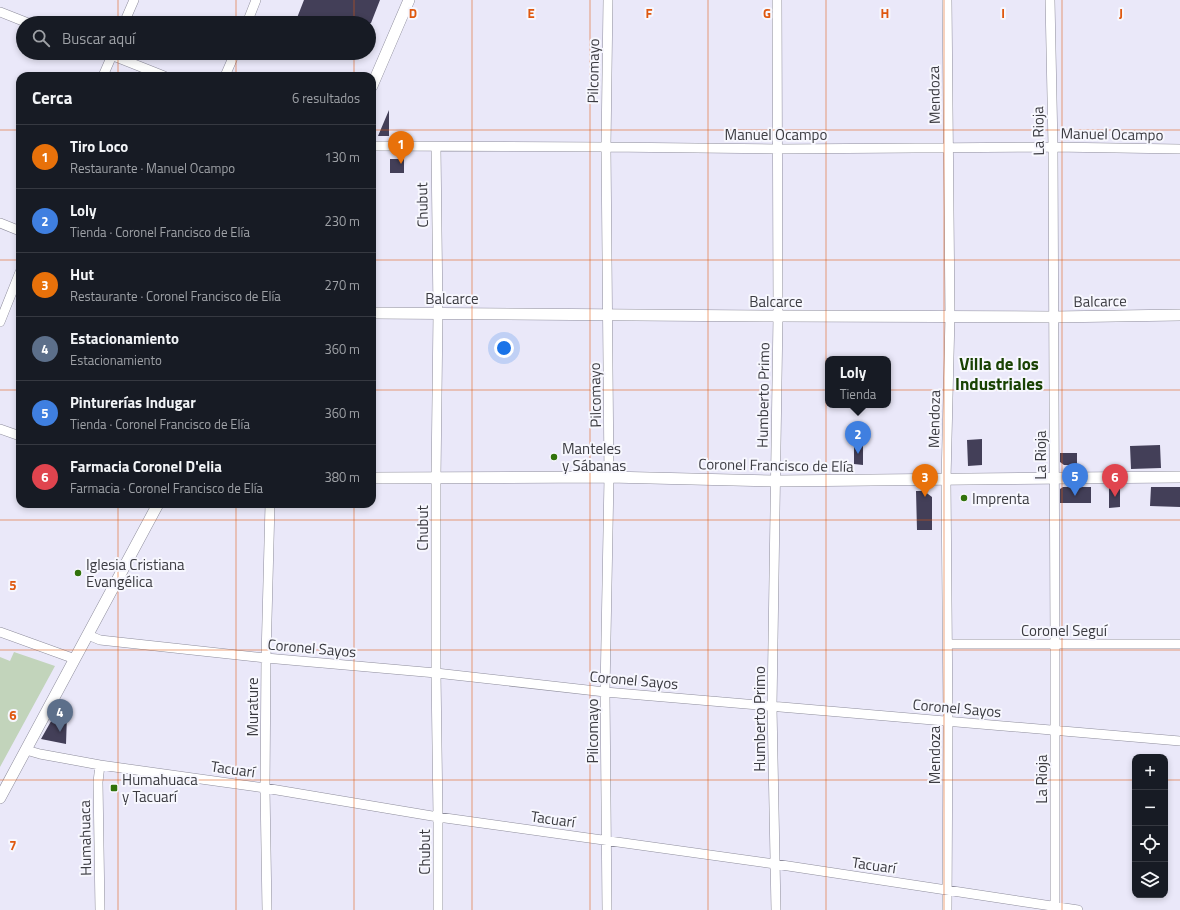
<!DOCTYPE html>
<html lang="es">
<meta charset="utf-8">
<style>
body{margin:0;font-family:"Titillium Web",sans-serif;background:#242831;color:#f1f3f6}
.controls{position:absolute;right:12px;bottom:12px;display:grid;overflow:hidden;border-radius:8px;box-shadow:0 2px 6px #0003}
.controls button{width:36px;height:36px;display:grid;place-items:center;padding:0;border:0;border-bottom:1px solid #363941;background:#171b24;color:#f1f3f6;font:20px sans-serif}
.you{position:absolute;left:504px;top:348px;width:14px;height:14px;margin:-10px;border:3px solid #fff;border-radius:50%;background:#1a73e8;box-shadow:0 0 0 6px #1a73e833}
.badge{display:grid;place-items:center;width:26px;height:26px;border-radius:50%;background:#2563eb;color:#fff;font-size:13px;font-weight:700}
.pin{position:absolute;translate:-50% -33px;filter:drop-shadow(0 1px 2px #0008)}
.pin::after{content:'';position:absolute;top:21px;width:14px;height:12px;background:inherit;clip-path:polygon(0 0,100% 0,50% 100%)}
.popup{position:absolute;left:825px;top:356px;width:66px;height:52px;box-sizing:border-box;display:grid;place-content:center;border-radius:8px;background:#171b24;filter:drop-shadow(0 1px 3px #0005);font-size:13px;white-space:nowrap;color:#9ea1a6}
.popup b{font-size:15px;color:#f1f3f6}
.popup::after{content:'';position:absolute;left:50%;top:100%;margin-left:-8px;border:8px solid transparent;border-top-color:#171b24}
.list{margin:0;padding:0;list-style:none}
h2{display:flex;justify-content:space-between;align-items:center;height:52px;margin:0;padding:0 16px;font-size:17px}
h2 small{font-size:13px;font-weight:400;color:#9ea1a6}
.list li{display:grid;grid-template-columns:26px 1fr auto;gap:12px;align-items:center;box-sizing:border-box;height:64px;padding:0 16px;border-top:1px solid #363941}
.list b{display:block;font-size:15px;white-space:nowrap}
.list p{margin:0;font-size:13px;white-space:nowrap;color:#9ea1a6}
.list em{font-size:13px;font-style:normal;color:#9ea1a6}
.icon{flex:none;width:22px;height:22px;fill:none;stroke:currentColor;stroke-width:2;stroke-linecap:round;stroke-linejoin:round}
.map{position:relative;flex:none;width:1180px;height:910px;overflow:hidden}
.search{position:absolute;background:#171b24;box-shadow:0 2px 6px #0003;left:16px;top:16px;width:360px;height:44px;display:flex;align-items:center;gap:10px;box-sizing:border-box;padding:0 14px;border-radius:22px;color:#9ea1a6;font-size:15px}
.panel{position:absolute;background:#171b24;box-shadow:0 2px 6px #0003;left:16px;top:72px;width:360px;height:436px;border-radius:12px}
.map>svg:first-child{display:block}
.green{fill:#c2d4bb}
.building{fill:#433f58}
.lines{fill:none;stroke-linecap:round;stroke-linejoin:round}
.minor-casing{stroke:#8e8d9c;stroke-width:10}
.tertiary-casing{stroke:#8e8d9c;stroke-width:12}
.minor{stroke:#fff;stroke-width:9}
.tertiary{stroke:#fff;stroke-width:11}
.grid{fill:none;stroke:#df580f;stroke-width:1;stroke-opacity:0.55}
.poi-dot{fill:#31720b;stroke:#f7f7fe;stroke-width:1.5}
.labels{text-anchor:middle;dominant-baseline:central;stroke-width:4;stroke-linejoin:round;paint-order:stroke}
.street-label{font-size:15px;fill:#3b3b41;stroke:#f7f7fe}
.poi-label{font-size:15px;fill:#3b3b41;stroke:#f7f7fe;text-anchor:start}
.quarter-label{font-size:17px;font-weight:bold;fill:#194203;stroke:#f7f7fe}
.grid-label{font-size:13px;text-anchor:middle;font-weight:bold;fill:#df580f;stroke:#f7f7fe;stroke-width:4;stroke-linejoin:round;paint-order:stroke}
</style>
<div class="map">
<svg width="1180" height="910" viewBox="0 0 1180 910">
<rect width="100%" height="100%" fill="#eae8f9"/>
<path class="green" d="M14,652L55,666L0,767V657L10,661Z"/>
<path class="building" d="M304,0H380L371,23H295Z
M389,110V136H378Z
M390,159H404V173H390Z
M982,439V465L968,466L967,440Z
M863,443V465L854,464V444Z
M1160,445L1161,468L1131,469L1130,446Z
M1060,453H1077V465H1064L1060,462Z
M1063,487H1091V503H1060V489Z
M1109,487H1120V507L1109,508Z
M1151,487H1180V507L1150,506Z
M916,491H924L932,497V530H917Z
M67,715L66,744L41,739L54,716Z"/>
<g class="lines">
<g class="minor-casing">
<path id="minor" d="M947,0L950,316L946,480L948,721L947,910
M1050,0L1053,147L1055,644V910
M0,12L28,23
M124,23L134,0
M247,23L256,0
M106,53L164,76
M103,76L113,53
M225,76L235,53
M372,146L606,147L778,149L1053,147L1180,149
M436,147L438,313L436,478V673L438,817V910
M0,223L20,231
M0,322L20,272
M0,429L20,436
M0,632L75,659
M88,635L100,640L266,658L436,673L605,692L1180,741
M948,644H1180
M26,750L40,754L100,765L265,788L438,817L775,864L1078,910
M100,765L98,782L100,910
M267,910L265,788L266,658L270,504
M607,910L605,692L609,477L606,147L608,0
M776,910L772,707L778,316L777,0"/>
</g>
<g class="tertiary-casing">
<path id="tertiary" d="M372,86L409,0
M372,313L778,316L1053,317L1180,315
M372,478L609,477L776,481L1180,477
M0,798L158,504"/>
</g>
<use href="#minor" class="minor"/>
<use href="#tertiary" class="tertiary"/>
</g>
<path class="grid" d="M118,0V23M236,0V23M354,0V23M472,0V910M590,0V910M708,0V910M826,0V910M944,0V910M1062,0V910M118,53V76M236,53V76M354,53V76M0,130H20M372,130H1180M0,260H20M372,260H1180M0,390H20M372,390H1180M118,504V910M236,504V910M354,504V910M0,520H1180M0,650H1180M0,780H1135M1165,780H1180"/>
<g class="poi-dot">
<circle cx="554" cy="457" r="4"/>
<circle cx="964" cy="498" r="4"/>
<circle cx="78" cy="573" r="4"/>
<rect x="110" y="784" width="8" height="8" rx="2"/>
</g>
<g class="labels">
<g class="street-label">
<text transform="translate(593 71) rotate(-89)">Pilcomayo</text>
<text transform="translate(934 95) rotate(-91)">Mendoza</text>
<text transform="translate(1038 131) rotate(-91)">La Rioja</text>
<text x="776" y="134">Manuel Ocampo</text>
<text transform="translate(1112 134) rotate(1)">Manuel Ocampo</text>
<text transform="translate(422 205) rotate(-91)">Chubut</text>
<text x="452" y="298">Balcarce</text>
<text x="776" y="301">Balcarce</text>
<text transform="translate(1100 301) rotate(-1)">Balcarce</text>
<text transform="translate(595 395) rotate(-91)">Pilcomayo</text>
<text transform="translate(763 395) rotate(-89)">Humberto Primo</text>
<text transform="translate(934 419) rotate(-89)">Mendoza</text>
<text transform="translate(1040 455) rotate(-90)">La Rioja</text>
<text transform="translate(776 465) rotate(1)">Coronel Francisco de Elía</text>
<text transform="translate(422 528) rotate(-90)">Chubut</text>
<text x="1064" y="630">Coronel Seguí</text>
<text transform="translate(312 648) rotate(5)">Coronel Sayos</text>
<text transform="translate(634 680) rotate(5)">Coronel Sayos</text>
<text transform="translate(252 707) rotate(-90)">Murature</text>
<text transform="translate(957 708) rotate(5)">Coronel Sayos</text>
<text transform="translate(759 719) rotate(-90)">Humberto Primo</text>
<text transform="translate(592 731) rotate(-90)">Pilcomayo</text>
<text transform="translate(934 755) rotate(-90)">Mendoza</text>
<text transform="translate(233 769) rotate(8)">Tacuarí</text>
<text transform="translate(1041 779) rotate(-90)">La Rioja</text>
<text transform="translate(553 819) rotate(8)">Tacuarí</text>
<text transform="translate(85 838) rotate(-91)">Humahuaca</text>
<text transform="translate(424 852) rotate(-90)">Chubut</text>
<text transform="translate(874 865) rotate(8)">Tacuarí</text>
</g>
<g class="poi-label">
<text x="562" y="448">Manteles<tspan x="562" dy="17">y Sábanas</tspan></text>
<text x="972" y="498">Imprenta</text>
<text x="86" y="564">Iglesia Cristiana<tspan x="86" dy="17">Evangélica</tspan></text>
<text x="122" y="779">Humahuaca<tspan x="122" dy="17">y Tacuarí</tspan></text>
</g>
<g class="quarter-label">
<text x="999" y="364">Villa de los<tspan x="999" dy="20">Industriales</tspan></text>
</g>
</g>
<g class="grid-label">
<text x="413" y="18">D</text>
<text x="531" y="18">E</text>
<text x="649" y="18">F</text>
<text x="767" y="18">G</text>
<text x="885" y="18">H</text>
<text x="1003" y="18">I</text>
<text x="1121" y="18">J</text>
<text x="13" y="590">5</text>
<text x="13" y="720">6</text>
<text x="13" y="850">7</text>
</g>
</svg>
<div class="controls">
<button>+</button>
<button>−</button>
<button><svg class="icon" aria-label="locate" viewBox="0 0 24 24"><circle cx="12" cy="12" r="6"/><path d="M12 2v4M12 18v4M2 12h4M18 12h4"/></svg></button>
<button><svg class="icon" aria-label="layers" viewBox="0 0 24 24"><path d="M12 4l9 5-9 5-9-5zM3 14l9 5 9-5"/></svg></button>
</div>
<div class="you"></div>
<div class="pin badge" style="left:401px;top:164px;background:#e8710a">1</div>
<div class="pin badge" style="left:858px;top:454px;background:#3f7fe0">2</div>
<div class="popup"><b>Loly</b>Tienda</div>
<div class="pin badge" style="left:925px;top:497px;background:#e8710a">3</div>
<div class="pin badge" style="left:60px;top:732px;background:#5c6f8a">4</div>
<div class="pin badge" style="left:1075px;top:496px;background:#3f7fe0">5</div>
<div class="pin badge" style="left:1115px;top:497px;background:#e0444e">6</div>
<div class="search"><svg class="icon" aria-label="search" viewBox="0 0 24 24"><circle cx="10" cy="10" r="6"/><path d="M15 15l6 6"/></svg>Buscar aquí</div>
<section class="panel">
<h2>Cerca<small>6 resultados</small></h2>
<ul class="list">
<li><span class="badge" style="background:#e8710a">1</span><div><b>Tiro Loco</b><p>Restaurante · Manuel Ocampo</p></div><em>130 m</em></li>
<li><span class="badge" style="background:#3f7fe0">2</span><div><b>Loly</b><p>Tienda · Coronel Francisco de Elía</p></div><em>230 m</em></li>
<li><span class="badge" style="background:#e8710a">3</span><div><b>Hut</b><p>Restaurante · Coronel Francisco de Elía</p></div><em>270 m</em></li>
<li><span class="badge" style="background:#5c6f8a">4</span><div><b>Estacionamiento</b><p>Estacionamiento</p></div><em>360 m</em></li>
<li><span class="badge" style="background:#3f7fe0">5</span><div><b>Pinturerías Indugar</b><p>Tienda · Coronel Francisco de Elía</p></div><em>360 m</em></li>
<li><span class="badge" style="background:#e0444e">6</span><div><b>Farmacia Coronel D'elia</b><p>Farmacia · Coronel Francisco de Elía</p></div><em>380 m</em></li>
</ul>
</section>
</div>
